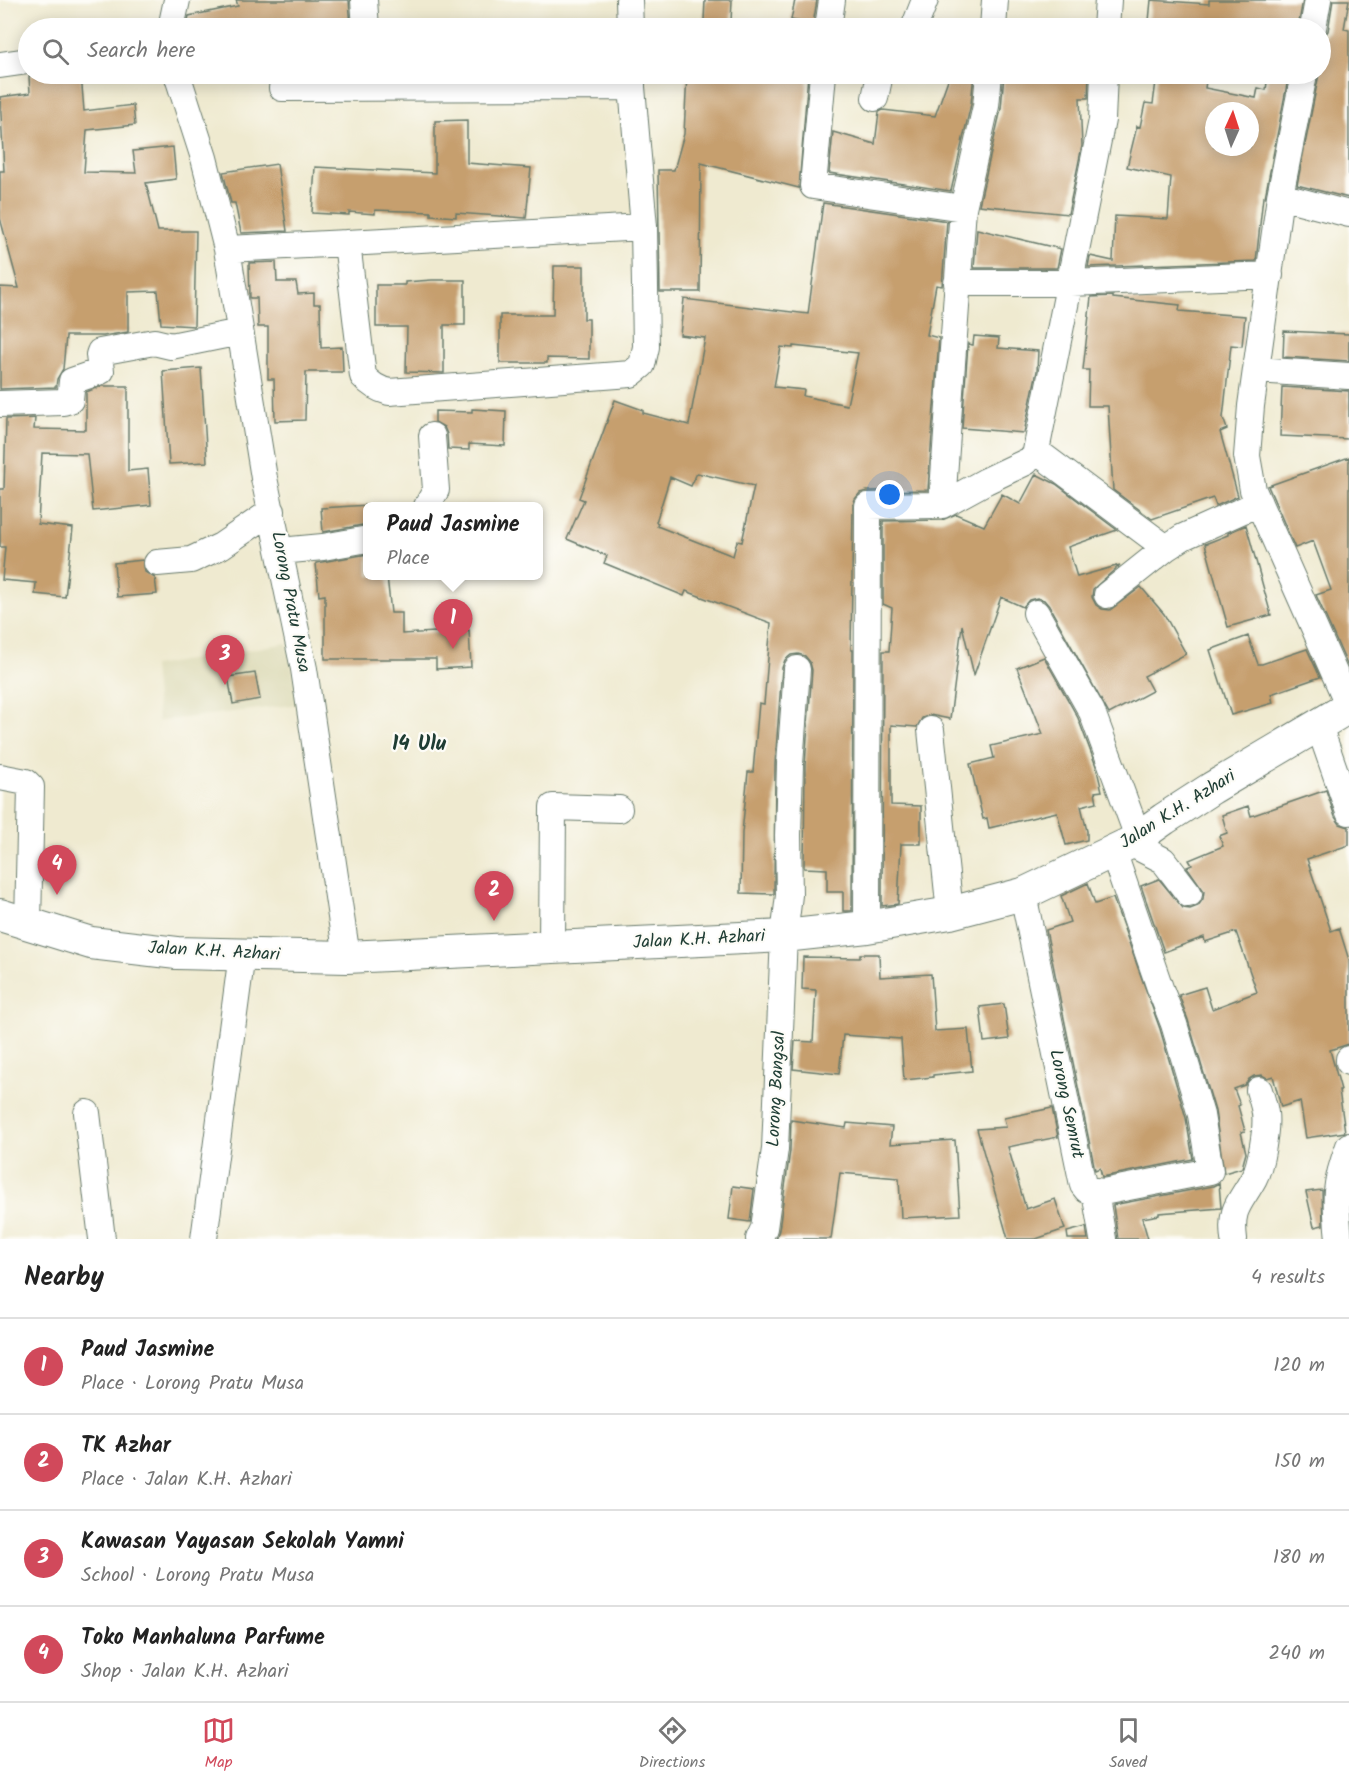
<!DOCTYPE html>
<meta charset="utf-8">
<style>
body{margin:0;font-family:Kalam,sans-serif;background:#f2f2f2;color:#222}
.compass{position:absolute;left:1205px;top:102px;width:54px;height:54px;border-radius:50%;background:#fff;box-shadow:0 3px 15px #0003;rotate:3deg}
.you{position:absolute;left:890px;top:495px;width:21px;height:21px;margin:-15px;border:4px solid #fff;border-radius:50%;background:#1a73e8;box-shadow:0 0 0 9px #1a73e833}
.badge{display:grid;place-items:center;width:39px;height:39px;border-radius:50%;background:#d1495b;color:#fff;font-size:20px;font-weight:700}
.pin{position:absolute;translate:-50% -50px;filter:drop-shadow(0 2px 3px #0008)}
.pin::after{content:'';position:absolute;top:32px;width:21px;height:18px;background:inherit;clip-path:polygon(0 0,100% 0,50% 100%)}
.popup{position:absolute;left:363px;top:502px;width:180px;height:78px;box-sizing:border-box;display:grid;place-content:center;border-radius:9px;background:#fff;filter:drop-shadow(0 2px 4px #0005);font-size:20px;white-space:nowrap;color:#767676}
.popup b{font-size:22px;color:#222}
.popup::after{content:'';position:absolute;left:50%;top:100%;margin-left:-12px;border:12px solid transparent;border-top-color:#fff}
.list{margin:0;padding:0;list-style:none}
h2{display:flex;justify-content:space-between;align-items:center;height:78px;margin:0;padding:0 24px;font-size:26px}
h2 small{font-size:20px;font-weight:400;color:#767676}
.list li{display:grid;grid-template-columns:39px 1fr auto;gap:18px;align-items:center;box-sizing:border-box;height:96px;padding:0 24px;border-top:2px solid #e0e0e0}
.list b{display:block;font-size:22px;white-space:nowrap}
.list p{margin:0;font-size:20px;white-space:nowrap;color:#767676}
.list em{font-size:20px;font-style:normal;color:#767676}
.icon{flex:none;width:33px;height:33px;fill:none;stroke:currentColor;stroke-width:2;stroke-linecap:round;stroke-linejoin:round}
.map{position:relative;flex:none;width:1349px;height:1239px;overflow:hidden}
.search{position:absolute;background:#fff;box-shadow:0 3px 15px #0003;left:18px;right:18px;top:18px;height:66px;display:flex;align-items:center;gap:15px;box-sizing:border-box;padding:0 21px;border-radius:33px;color:#767676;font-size:22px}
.sheet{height:462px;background:#fff}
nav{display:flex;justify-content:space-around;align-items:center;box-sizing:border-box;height:84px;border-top:2px solid #e0e0e0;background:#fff;font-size:16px;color:#767676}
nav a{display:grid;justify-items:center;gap:3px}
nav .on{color:#d1495b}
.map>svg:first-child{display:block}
.built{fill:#dfddbb}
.building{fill:#c69f6e;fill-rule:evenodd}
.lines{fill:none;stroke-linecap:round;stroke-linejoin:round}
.minor-casing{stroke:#687a6b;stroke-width:28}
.tertiary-casing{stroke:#687a6b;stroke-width:34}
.minor{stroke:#fff;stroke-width:26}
.tertiary{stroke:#fff;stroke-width:32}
.labels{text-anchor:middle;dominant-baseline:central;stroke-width:4.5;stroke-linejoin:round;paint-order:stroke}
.street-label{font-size:18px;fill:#1f3d34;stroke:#fdfcf7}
.quarter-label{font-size:21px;font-weight:bold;fill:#1f3d34;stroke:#fdfcf7}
</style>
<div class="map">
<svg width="1349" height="1239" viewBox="0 0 1349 1239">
<rect width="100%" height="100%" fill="#fdfcf7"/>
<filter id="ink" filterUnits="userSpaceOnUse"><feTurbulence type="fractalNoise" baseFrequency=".0167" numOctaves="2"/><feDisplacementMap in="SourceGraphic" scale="12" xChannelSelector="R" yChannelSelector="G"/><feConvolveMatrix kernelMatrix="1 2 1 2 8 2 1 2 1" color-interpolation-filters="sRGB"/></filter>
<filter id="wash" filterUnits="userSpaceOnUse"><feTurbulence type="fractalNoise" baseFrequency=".008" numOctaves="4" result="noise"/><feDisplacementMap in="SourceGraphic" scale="24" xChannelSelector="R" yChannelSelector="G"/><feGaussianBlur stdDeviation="1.35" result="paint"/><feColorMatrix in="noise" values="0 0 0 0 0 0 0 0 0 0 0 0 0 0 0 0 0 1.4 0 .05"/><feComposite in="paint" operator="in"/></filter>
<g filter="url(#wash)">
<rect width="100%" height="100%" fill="#efead0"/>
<path class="built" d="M287,643L300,704L158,721L153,666Z"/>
<g id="blocks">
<path class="building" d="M236,0H349L351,28H186L189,16L238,6Z
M705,0H732L731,22L704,21Z
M795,0H817L813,24L791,20Z
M1151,0L1209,4V0H1303L1298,28H1212V27L1149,21Z
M1333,0H1349L1344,29L1349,30V198L1297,185L1319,74H1320V41L1328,31Z
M36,74H81L84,111L133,105L135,125L87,130L84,172L136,173L133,151L173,147L176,179L146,183L158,231H196L194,326L161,324L158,291L128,292V332L103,336H66L63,369L57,379L56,387L0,389V287L19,288L0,218V171H4L0,97L30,93L29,76Z
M687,74H808L799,188L701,163L700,292H660L658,170H674L684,134Z
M950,74H974L971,104L951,191L829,173L833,132L875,144L879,112L883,110L935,116Z
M1004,74H1089L1088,98H1080L1082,146L1068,214L979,205L1001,109Z
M1157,74H1207L1205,88L1256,98L1258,88L1266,90L1268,74H1289L1265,197H1263L1256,261L1088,267L1090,256L1113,261L1115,216L1168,219L1171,177L1127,167L1137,126L1140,127L1145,103L1153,104ZM1214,111H1250V147H1214Z
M467,120V163L531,168L526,218L456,213V217L431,215V212L375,210V214L349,212V215L312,213L315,167L435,173V121Z
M277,164L287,231L241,233L235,203H231L223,172Z
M823,203L947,221L942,286L936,285L927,335L939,338L928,490L867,491L860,493L855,499L853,505L851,650H853L852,911H843V892H827V869L804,868L805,765L812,670L810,662L805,656L798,654L791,655L785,660L782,668L775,764L774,894L741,893L742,833L748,772H753L759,703L764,704L771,623L686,591L684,596L604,563L607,556L567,539L584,500L579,498L615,400L643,410V413L689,425L705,338L680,335L684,299L808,314ZM793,346L858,353L847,405L803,396L804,390L774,387L781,347L793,348ZM697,473L754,486L742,542L737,541L733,556L657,526L658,523L656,522L670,477L691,486Z
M977,229L1061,249L1057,268H974Z
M276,262L277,282H296L298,294L314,293V304H320L321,348L342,347L343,372H306L305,420L275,421L274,379H268V327H258L257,298H250L249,263Z
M554,266H584V319H589V359L547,358V363H500V315H553Z
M432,280H465V325H444V373L406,372L407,327H376V285H405V282Z
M1113,296V298L1180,305L1179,311L1245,316L1242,346L1231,345L1223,418L1227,429L1220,432L1238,496L1216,506L1213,498L1152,519L1113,490L1108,406H1088L1089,370H1083L1091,297Z
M1284,331L1349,334V361L1283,357Z
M974,336L999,338L998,348L1038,351L1037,371L1024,433L962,428L968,344L973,345Z
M201,368L207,462L169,464L163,371Z
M102,386H128V471L148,469L151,505L93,511L87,454L42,453L38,524L73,528L65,597L35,594L36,583L2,580L5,547H0V489H4L6,419L35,418L34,429L86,430V392Z
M1282,387L1349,391V439L1280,436Z
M472,409L506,411L505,446L469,444V450L448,449L447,434L444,427L435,422V411L472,412Z
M1349,457V669L1316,595L1331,590L1313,541L1295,548L1268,486Z
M1036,474L1056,484L1117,530L1068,547L1077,577L1120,565L1093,589L1092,597L1096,605L1102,609L1110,610L1141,587L1164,614L1186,654L1144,676L1152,691L1109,714L1049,606L1044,600L1037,598L1029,600L1023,607L1001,597L974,675L962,625L950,719L930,715L922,718L917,727L891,725V805L921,806V844H901L898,904L882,906L883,651H889L892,608L883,604V521L942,520L956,514L984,526L1002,494L1020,504Z
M368,505V524L323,532L321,508Z
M1246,525L1271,615L1228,627L1205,544L1228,535V533Z
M368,554V576H387L391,613H402V634L469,630L471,667L436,669V659H325V595L319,596L316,563Z
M143,560L145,572L155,578L157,594L117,597L114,563Z
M1248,636L1258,664H1262L1307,649L1320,677L1271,694L1273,703L1231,715L1210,650Z
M1044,657L1078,718L1096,766L1102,791L1095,792L1097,802L1081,806L1087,831V840L1066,845L1057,812L989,828L987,818L983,819L970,764L994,758L991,746L1043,734L1017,668Z
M255,673L260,699L233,704L228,677Z
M1326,790L1335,817L1340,824L1349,827V845L1307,859L1331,931L1339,928L1349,960V1044L1330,1050L1341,1090H1339L1345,1132L1306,1138L1300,1101L1281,1107L1273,1076L1267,1078L1262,1075L1254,1076L1249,1079L1245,1085L1234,1089L1240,1105L1238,1106L1245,1131L1241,1132L1246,1153L1244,1160L1242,1168L1224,1173L1215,1111L1188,1020L1179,995L1205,987L1212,1009L1257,992L1236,932L1205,942L1204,937L1164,952L1141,886L1159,879L1183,908L1190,909L1198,906L1203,899L1204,891L1187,867L1192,865L1189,860L1223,846L1219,836L1227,833L1222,815L1248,806L1251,816Z
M1088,883L1095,904L1113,898L1160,1029L1186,1118L1193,1159L1102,1177L1100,1168L1095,1170L1046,930L1070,922L1061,896Z
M860,954H879L880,977L931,974L935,1031L968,1029L972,1071L933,1075V1077L904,1080L901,1039L843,1035L839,1074L793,1069L795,1041L813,1042L816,990L802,989L803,957L860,958Z
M1004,1004L1009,1039L984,1042L980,1007Z
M1052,1108L1058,1137L1008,1147L1026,1209L1055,1199L1065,1229L1036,1239H1008L977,1129L1006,1127L1004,1118Z
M791,1120L846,1128L847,1123L892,1127L890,1144L955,1140L960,1215L901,1218L899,1178L840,1173L831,1239H776L779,1230L790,1151Z
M1219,1183L1221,1208L1159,1213V1215L1142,1218L1148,1239H1118L1113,1205L1213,1186Z
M733,1186L754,1189L750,1222L729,1219Z
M1322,1190L1323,1225L1314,1227L1306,1192Z
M1086,1227L1088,1239H1068L1067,1232Z"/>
</g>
</g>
<g filter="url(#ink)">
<use href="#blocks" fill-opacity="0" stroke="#687a6b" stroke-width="1.5"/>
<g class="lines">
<g class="minor-casing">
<path id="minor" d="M364,0L366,28
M629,0L630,28
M171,28L177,0
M828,28L832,0
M914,28L925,0
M993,28L995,0
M1106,28L1108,0
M1313,28L1318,0
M0,65L28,61
M177,74L204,158L227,249L264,478L304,669L347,957
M823,74L813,186L963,208L942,505L868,506L867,927
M1104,74L1102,120L1036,451L1166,548
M1304,74L1280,196L1251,406L1247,456L1253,490L1349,706
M632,87L644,227L646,347L642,365L631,374L389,392C378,389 371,385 363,376L347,243L644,227
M282,88L632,87V74
M875,98L880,74
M1280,196L1349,214
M963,208L986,106L989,74
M227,249L347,243
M957,283H1070L1270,275
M1256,370L1349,376
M0,404L63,402L70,400L72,381L101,371L99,355L100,352L154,342L171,346L240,332
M942,505L986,481L1026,462
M427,506L436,490L432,436
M280,551L323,547L368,539
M157,563L191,560L221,546L272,511
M1107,595L1166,548L1183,537L1259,503
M1036,613L1092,712L1138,837
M1318,723L1349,812
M931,730L950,913
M0,777L26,782L31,787L28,923
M1130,843L1163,860L1189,894
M1023,894L1083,1185L1087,1190L1103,1192L1210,1171L1201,1115L1174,1024L1161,991L1113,851
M552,947L553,807L619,809
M1349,1059V1062
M87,1113L102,1239
M1095,1192L1103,1239
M204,1239L242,954
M759,1239L764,1228L775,1149L784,936L789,895L788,835L790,764L797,669
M1234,1239C1230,1207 1240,1204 1254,1178C1261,1165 1267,1128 1265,1113C1264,1105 1261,1097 1259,1090
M1339,1239C1335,1199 1334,1185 1349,1146"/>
</g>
<g class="tertiary-casing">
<path id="tertiary" d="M0,915L91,943L177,953L347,957L784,936L867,927L950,913L1023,894L1130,843L1164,819L1212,788L1349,707"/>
</g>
<use href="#minor" class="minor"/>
<use href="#tertiary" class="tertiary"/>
</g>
</g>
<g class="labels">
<g class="street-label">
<text transform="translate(290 602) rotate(79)">Lorong Pratu Musa</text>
<text transform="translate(1178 810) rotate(-32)">Jalan K.H. Azhari</text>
<text transform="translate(699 940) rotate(-3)">Jalan K.H. Azhari</text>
<text transform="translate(214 952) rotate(3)">Jalan K.H. Azhari</text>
<text transform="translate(777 1089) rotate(-87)">Lorong Bangsal</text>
<text transform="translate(1066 1104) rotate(78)">Lorong Semrut</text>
</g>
<g class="quarter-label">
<text x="419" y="744">14 Ulu</text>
</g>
</g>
</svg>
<svg class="compass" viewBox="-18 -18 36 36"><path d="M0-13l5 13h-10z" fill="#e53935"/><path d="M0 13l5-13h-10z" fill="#767676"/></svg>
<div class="you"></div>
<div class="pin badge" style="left:453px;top:649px">1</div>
<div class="popup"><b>Paud Jasmine</b>Place</div>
<div class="pin badge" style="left:494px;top:921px">2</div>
<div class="pin badge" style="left:225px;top:685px">3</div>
<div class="pin badge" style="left:57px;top:895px">4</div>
<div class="search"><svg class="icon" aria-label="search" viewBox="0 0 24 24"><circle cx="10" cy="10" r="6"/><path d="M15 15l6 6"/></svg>Search here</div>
</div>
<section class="sheet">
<h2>Nearby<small>4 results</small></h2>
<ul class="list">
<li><span class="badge">1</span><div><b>Paud Jasmine</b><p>Place · Lorong Pratu Musa</p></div><em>120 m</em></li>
<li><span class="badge">2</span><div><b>TK Azhar</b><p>Place · Jalan K.H. Azhari</p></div><em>150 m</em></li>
<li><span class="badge">3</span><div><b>Kawasan Yayasan Sekolah Yamni</b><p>School · Lorong Pratu Musa</p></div><em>180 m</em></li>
<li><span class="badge">4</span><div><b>Toko Manhaluna Parfume</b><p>Shop · Jalan K.H. Azhari</p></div><em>240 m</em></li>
</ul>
</section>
<nav>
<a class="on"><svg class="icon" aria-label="map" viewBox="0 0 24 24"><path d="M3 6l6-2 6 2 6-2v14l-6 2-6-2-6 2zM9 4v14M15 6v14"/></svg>Map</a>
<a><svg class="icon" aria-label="directions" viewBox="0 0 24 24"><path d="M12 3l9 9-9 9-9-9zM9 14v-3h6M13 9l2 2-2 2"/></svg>Directions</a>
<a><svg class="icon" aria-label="saved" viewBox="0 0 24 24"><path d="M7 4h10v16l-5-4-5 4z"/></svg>Saved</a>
</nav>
